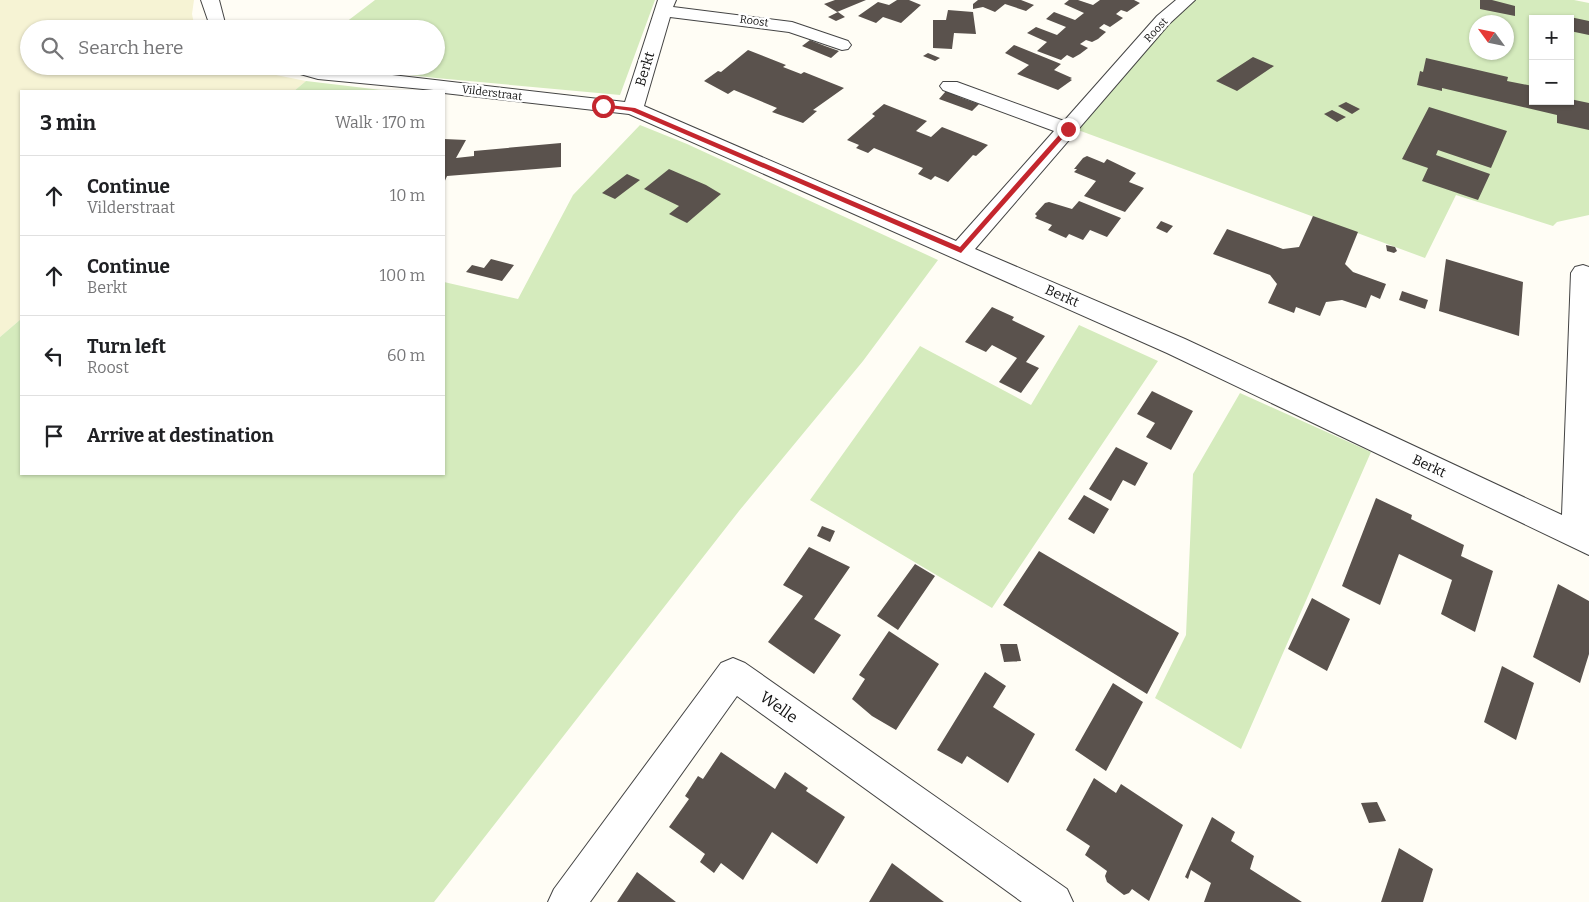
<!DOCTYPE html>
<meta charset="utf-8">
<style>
body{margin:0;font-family:Bitter,serif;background:#f6f6f6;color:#202124}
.controls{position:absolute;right:15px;top:15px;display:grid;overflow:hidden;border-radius:0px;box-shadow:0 1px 4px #0004}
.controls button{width:45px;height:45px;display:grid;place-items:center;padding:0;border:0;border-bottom:1px solid #e0e0e0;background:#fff;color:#202124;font:25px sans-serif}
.compass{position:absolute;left:1469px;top:15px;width:45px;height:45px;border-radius:50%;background:#fff;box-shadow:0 1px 4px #0004;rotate:303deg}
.stop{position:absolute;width:15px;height:15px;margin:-11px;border:4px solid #c4262e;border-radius:50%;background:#fff}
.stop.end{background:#c4262e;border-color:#fff;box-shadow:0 1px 5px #0008}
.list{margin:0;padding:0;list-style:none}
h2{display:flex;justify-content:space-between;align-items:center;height:65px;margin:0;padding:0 20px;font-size:21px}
h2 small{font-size:16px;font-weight:400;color:#757577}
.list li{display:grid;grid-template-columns:32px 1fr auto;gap:15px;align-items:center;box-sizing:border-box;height:80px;padding:0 20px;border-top:1px solid #e0e0e0}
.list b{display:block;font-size:19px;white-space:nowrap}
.list p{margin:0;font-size:16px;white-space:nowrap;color:#757577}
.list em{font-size:16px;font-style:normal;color:#757577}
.icon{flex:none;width:28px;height:28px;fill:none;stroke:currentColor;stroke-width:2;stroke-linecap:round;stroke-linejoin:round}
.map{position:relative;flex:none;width:1589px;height:902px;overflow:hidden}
.search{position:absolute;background:#fff;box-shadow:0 1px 4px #0004;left:20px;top:20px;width:425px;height:55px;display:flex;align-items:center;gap:12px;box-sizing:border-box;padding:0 18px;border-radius:28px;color:#757577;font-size:19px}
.panel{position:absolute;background:#fff;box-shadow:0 1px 4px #0004;left:20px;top:90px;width:425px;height:385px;border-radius:0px}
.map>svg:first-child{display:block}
.farmland{fill:#f6f3d4}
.green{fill:#d5ebbd;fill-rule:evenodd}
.building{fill:#5a524d}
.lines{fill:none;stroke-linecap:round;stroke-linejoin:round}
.minor-casing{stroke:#444;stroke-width:2}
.minor{fill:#fff;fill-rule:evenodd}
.route{fill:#c4262e}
.labels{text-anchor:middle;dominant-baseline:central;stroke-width:5;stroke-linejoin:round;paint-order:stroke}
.far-street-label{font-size:11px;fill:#111;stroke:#fff}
.street-label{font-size:14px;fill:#111;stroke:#fff}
.near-street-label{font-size:16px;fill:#111;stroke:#fff}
</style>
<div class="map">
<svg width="1589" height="902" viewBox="0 0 1589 902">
<rect width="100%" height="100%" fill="#fffdf5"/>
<path class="farmland" d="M0,0H194L192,14L195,29H29V66H246L266,73L306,81L294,91H21V319L0,337Z"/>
<path class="green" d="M375,0H655L620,95L436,78L331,66H436V29H337Z
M1195,0H1574L1589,3V215L1557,222L1553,226L1456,195L1425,258L1078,130L1171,19ZM1533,19H1570V101H1533ZM1476,22H1506V52H1476Z
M306,81L390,91H294Z
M640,125L687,144L938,260L863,361L739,511L434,902H0V337L21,319V474H444V282L518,299L573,195Z
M1079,325L1158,361L992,608L810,500L920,346L1031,405Z
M1240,393L1371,452L1241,749L1155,698L1186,635L1193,474Z"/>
<path class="building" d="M835,0H866L837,12L824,4Z
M897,0H909L921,5L901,23L883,17L876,23L858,16L878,2L889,5Z
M978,0H1021L1034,5L1026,11L1005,4L995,12L983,7L973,9V4Z
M1069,0H1078L1093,5L1100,0H1134L1140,3L1127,12L1121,10L1116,14L1123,18L1110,27L1104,24L1099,28L1106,32L1098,39L1092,42L1086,40L1080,44L1088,48L1080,54L1073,58L1067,55L1061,60L1037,51L1047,42L1027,33L1036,27L1057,35L1066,27L1046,19L1054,12L1075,20L1084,13L1064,4Z
M1480,0H1492L1515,6V16L1480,9Z
M948,10L973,12L976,34L954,33L952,49L933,48V20H946Z
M838,12L845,17L836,21L828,17Z
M1570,17L1589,21V35L1570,31Z
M810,40L825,46L839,51L831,58L802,46Z
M1014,45L1061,64L1054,70L1072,78L1070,79L1072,80L1058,90L1017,74L1029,65L1005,53Z
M748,50L786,65L783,67L801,74L804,72L844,88L813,110L817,111L803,123L772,112L777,108L734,90L728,94L704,81L718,71L721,72Z
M928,53L940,58L935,61L923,56Z
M1253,57L1274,66L1237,91L1216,81Z
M1426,58L1508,77L1507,81L1533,86V101H1570V99L1589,103V130L1557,123V115L1442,88V91L1417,85L1420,71L1423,72Z
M946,91L962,98L979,104L972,111L939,99Z
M1346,102L1360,109L1352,114L1338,106Z
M884,104L927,121L916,131L931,137L942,127L988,145L976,156L973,155L948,182L935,176L931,180L918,174L923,168L874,148L868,153L856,148L859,145L847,140L875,116L872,114Z
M1429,107L1507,131L1491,168L1438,150L1436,155L1490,174L1478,200L1422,181L1428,168L1402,159Z
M1332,110L1346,117L1337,122L1324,114Z
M444,139L466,140L456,158L474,156V151L561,143V167L447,176L444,183Z
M1087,156L1104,163L1107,159L1136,173L1129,182L1144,188L1125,212L1084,196L1096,181L1074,172L1077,169H1074L1083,158Z
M669,169L706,185L721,194L687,223L669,214L679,206L644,189Z
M627,174L640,180L615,199L602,193Z
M1079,201L1121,218L1107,237L1090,230L1083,240L1069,234L1066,238L1048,230L1052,225L1035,218L1037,216L1035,214L1045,203L1049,202L1072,209Z
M1313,216L1358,232L1345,264L1353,272L1386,284L1380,299L1371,295L1366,308L1342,300L1326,302L1320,316L1296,307L1294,313L1268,303L1277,284L1270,275L1213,254L1227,229L1283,249L1299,247Z
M1161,221L1173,226L1167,233L1156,228Z
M1386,245L1395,247L1397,251L1394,253L1387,251Z
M491,259L514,265L502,281L466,272L472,265L484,268Z
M1446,259L1523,282L1519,336L1439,311Z
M1402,291L1428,300L1425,309L1399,300Z
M992,307L1014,317L1012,320L1045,336L1026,362L1039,368L1021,393L999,382L1017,358L992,345L986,352L965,342Z
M1152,391L1193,411L1171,450L1146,437L1155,423L1137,414Z
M1116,447L1148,463L1135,486L1123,480L1111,501L1089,489Z
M1084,495L1109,509L1094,534L1068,519Z
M1376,498L1412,515L1411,519L1464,545L1461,556L1493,571L1475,632L1441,614L1452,580L1399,554L1380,605L1342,586Z
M822,526L835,531L830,542L817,536Z
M809,547L850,567L814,619L841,635L814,674L768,642L803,596L783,585Z
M1039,551L1179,633L1147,694L1003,605Z
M915,564L935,576L898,630L877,616Z
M1558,584L1589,601V654L1580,683L1533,657Z
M1312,598L1350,619L1327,671L1288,649Z
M889,631L939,664L896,730L872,716L852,699L865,679L859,675Z
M1000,644H1017L1021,661L1004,662Z
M1502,666L1534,683L1516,740L1484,722Z
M985,672L1006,686L993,707L1035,734L1008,783L967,756L962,764L937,750Z
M1113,683L1143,702L1106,771L1075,750Z
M721,752L775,789L785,772L808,788L806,791L845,817L817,864L772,832L743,880L721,863L714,873L700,862L705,854L669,827L689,799L685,796L698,776L703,779Z
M1094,778L1116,793L1121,784L1183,825L1149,901L1132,889L1129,893L1124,895L1107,882L1105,876L1107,871L1085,855L1090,846L1066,830Z
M1377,802L1386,821L1369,823L1361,803Z
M1212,817L1235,832L1231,841L1254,856L1250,869L1302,902H1204L1211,883L1191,870L1188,879L1185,877Z
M1399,848L1433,869L1423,902H1381Z
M892,863L944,902H869Z
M637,872L676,902H617Z"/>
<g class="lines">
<g class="minor-casing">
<path id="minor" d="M201,0H219L225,23L230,29H211Z
M658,0H676L673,7L792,22L848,41L851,45L848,49L842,50L789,32L670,17L644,106L956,241L1054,131L943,90L940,86L943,82H957L1064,121L1157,16L1176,0H1195L1169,24L975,249L1185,339L1562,515L1571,273L1575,267L1583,265L1589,267V555L1167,353L629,114L444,93V91L318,79L286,70L284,66H315L625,102Z
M733,658L745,663L1067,889L1073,902H1022L737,696L590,902H548L554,889L721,663Z"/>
</g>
<use href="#minor" class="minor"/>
</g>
<path class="route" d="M601,104L635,108L960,247L1066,127L1071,129L961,253L631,111L603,107Z"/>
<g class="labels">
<g class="far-street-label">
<text transform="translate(754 21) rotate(8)">Roost</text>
<text transform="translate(1156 30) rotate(-47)">Roost</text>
<text transform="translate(492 93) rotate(7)">Vilderstraat</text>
</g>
<g class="street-label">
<text transform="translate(645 69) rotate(-73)">Berkt</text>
<text transform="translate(1062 296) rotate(24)">Berkt</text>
<text transform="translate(1429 466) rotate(25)">Berkt</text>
</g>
<g class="near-street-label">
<text transform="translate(779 707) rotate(35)">Welle</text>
</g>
</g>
</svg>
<div class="controls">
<button>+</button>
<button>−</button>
</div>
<svg class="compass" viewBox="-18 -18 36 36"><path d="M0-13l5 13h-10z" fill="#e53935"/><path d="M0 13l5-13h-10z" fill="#757577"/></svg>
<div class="stop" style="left:603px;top:106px"></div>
<div class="stop end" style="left:1068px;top:129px"></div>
<div class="search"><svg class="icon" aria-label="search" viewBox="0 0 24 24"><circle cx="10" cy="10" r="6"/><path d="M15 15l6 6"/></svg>Search here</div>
<section class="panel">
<h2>3 min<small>Walk · 170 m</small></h2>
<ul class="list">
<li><svg class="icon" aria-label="ahead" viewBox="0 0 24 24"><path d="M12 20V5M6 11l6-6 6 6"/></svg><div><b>Continue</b><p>Vilderstraat</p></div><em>10 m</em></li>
<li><svg class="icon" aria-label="ahead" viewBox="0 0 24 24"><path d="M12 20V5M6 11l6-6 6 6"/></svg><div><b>Continue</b><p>Berkt</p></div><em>100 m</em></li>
<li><svg class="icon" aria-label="left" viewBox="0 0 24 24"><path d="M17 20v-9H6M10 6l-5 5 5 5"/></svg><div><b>Turn left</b><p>Roost</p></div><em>60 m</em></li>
<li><svg class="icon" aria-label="arrive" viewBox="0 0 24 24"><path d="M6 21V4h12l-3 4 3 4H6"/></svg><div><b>Arrive at destination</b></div></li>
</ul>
</section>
</div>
